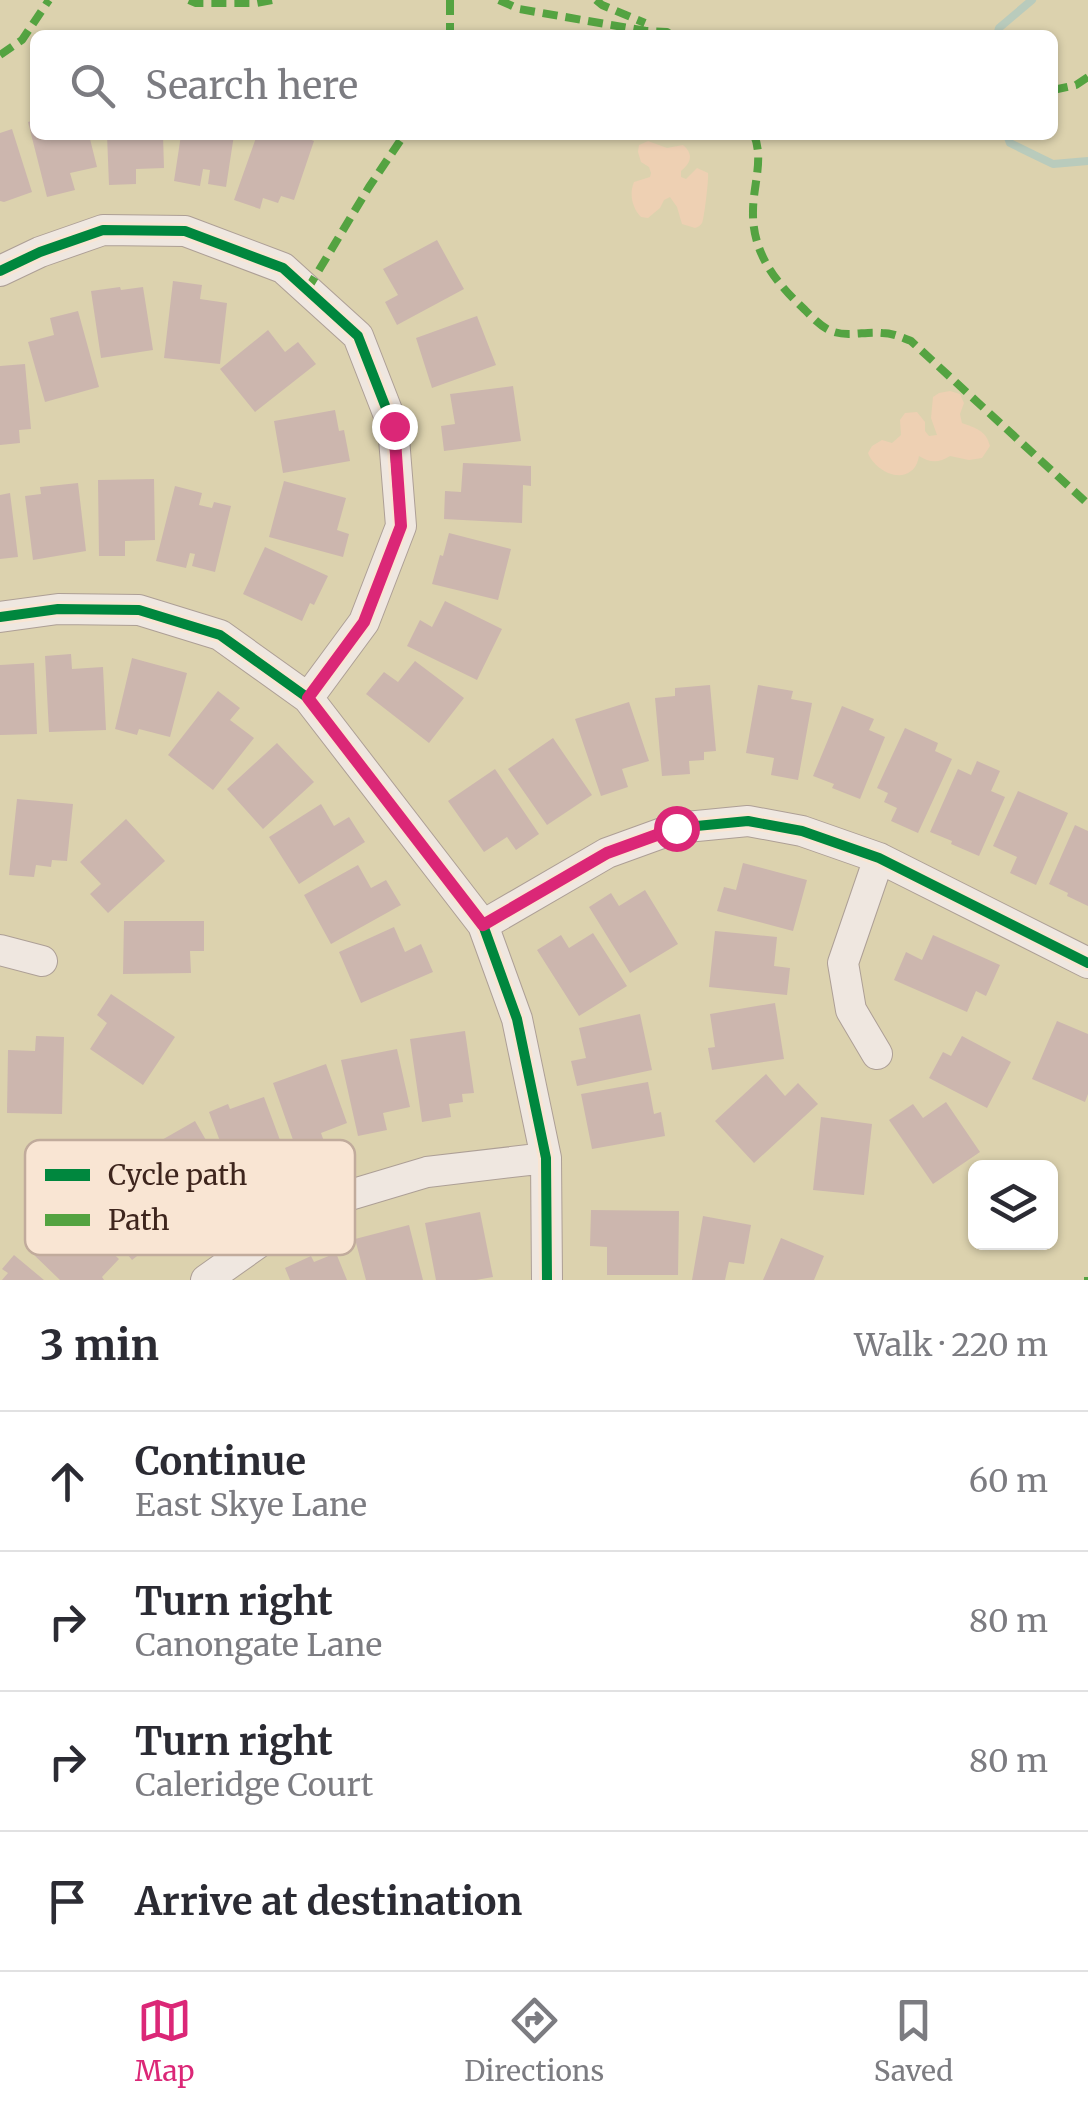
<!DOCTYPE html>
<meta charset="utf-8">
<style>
body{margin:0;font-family:Merriweather,serif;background:#f7f7f7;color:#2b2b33}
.controls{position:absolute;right:30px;bottom:30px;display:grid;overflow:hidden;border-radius:15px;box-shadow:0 2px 8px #0004}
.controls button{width:90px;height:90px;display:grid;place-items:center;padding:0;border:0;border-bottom:2px solid #e1e1e2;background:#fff;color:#2b2b33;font:50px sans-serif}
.stop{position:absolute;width:30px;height:30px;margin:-22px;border:8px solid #db2777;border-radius:50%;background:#fff}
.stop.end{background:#db2777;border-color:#fff;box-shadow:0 2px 10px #0008}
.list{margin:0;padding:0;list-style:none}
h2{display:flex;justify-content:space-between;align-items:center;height:130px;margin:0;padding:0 40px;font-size:42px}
h2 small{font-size:32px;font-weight:400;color:#7c7c81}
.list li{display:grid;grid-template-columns:65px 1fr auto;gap:30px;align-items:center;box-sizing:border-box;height:140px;padding:0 40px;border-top:2px solid #e1e1e2}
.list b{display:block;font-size:38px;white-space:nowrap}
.list p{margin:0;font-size:32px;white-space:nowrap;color:#7c7c81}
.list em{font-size:32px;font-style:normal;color:#7c7c81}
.icon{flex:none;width:55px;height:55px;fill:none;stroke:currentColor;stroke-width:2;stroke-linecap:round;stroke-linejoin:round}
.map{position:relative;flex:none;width:1088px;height:1280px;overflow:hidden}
.search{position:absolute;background:#fff;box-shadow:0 2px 8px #0004;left:30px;right:30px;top:30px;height:110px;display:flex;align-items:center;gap:25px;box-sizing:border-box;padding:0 35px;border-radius:15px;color:#7c7c81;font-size:38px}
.sheet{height:690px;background:#fff}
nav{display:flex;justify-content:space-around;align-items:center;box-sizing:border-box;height:140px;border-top:2px solid #e1e1e2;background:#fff;font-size:28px;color:#7c7c81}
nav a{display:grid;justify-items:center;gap:5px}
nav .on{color:#db2777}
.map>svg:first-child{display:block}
.green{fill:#dcd2ae;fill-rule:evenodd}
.sand{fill:#eed0b3}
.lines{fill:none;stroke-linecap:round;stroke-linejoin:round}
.stream{stroke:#b9cbbc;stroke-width:8}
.building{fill:#ccb6ae}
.minor-casing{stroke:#ad9f96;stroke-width:32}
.minor{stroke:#efe7e0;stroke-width:30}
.quiet{stroke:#54a341;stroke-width:8;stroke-dasharray:15 8;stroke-linecap:butt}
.cycleway-casing{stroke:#f9e5d3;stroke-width:16}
.cycleway{stroke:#00873e;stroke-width:10}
.route{stroke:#db2777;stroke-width:12}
.key{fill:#f9e5d3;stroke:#c1ab9c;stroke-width:2.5}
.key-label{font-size:28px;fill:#3e251d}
</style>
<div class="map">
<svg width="1088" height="1280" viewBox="0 0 1088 1280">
<rect width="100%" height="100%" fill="#e8dacd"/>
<path class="green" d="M0,0H1088V1280H0ZM35,35H1053V135H35ZM976,1168H1050V1242H976Z"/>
<path class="sand" d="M648,141L667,148L683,145C694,154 691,163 681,171V177L686,179L697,168L708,173C709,178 704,220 702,223C700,226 698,227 695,228L682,224L677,207L670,197L664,200L660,208L648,218L641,217C632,208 629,194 634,182L650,177L651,173L649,167L641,162L638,152L639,145Z
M950,391L960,394L964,403L960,414L962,423C975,428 986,430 990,446L982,458L969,460L950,456C939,463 930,463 919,456C918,461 916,468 911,471C896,483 873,467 868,453L872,446L882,440L892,443L901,435L900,420L905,413L917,412L925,422V431L929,436L937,435L931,418L933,397L939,393Z"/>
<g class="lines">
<path class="stream" d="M997,35L999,28L1032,0
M1007,135L1010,143L1053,164L1088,161"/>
</g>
<path class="building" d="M35,120V135H89L97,167L70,173L75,190L47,197L28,122Z
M12,129L32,192L4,202L0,201V133Z
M107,135H163L164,168L136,169V184L109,185Z
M181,135H234L226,187L208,184L210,170L203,169L200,186L174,181Z
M257,135H298L314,141L294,200L281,196L278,203L263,198L260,209L234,200Z
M437,240L464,289L397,325L385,302L398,295L383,269Z
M173,281L202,285L200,299L227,303L220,364L164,358Z
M120,287L121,290L143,287L153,350L101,358L91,291Z
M78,311L99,387L45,402L28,342L54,335L50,318Z
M477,316L496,365L432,388L416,338Z
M268,330L285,352L298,342L316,364L255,412L220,369Z
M25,364L31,429L19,430L20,443L0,445V366Z
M513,386L521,441L444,451L441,426L455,424L450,394Z
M335,410L339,431L344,430L350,461L283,473L274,421Z
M463,463L531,466V486L523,485L522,523L444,519L445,491L461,492Z
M154,479L155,540L125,541V556H99L98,480Z
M284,481L346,498L337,530L349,534L343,557L269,537Z
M78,483L86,551L33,560L25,496L41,494L40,487Z
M175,486L202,493L199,505L212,508L214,502L231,506L215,572L192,566L195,554L190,553L186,568L156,561Z
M10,493L18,557L0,559V495Z
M449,533L511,549L498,600L432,584L440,555L443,556Z
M265,547L328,576L314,605L310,603L302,621L243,594Z
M445,601L502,629L477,680L407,646L420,620L432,627Z
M71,654L72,669L103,667L106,730L49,732L45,656Z
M132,658L187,673L170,737L139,729L137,735L115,729Z
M415,661L464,698L429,743L366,694L384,672L398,682Z
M34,663L37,734L0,735V665Z
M710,685L716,751L704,752V760L689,761L690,774L662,776L655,698L675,696V688Z
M758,685L793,691L791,699L812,703L798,780L771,775L774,758L746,753Z
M218,691L240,708L230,720L254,738L213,790L168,755Z
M629,702L649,761L622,769L628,787L601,796L575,719Z
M842,706L874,719L869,730L885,737L860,799L832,788L834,784L813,776Z
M905,728L938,743L935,751L952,759L918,833L891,821L897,808L884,802L888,793L877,788Z
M553,738L592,795L547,825L508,769Z
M277,743L314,782L263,829L227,789Z
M977,761L1000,771L991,791L1005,797L979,856L951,844L952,841L930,832L958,769L971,775Z
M495,769L539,834L516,850L507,837L484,852L448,801Z
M1018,791L1068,813L1036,885L1010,873L1017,857L993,846Z
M17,799L73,804L67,861L52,860L51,867L36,865L34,877L9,875Z
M321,804L334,826L349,817L365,842L299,884L269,837Z
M126,819L165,861L108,913L90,894L101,884L80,862Z
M1075,825L1088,831V906L1067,896L1068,893L1049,884Z
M743,863L807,880L793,931L717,911L724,887L736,890Z
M358,865L371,888L386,880L401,905L331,944L304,895Z
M645,890L678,944L630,973L589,907L611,893L619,906Z
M124,921H204V951H190L191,973L123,974Z
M394,927L405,952L421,944L433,972L361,1003L339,952Z
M715,931L777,937L774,966L790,968L787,995L709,987Z
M593,933L627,986L579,1016L537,950L561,935L569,948Z
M933,935L1000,965L986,996L976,991L967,1012L894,980L906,952L922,960Z
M111,994L175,1037L143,1085L90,1049L107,1023L97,1015Z
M775,1003L784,1059L712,1070L708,1048L715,1047L710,1014Z
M640,1014L652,1070L577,1086L571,1061L586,1058L579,1028Z
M1057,1021L1088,1034V1094L1085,1102L1032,1079Z
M465,1031L474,1093L462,1094L463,1102L449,1104L451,1117L422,1122L410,1039Z
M36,1036L64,1037L62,1114L7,1113L8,1050L35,1051Z
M962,1036L1011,1062L987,1108L929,1078L943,1052L951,1056Z
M397,1049L410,1107L383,1113L387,1130L358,1136L341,1060Z
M326,1064L347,1123L321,1133L326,1147L299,1157L273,1083Z
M766,1074L785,1096L798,1083L818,1104L754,1163L715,1121Z
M648,1082L654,1114L661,1112L665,1136L592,1149L581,1094Z
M264,1097L287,1159L235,1181L209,1112L228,1104L230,1109Z
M946,1102L980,1152L933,1184L889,1120L913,1104L923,1118Z
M821,1117L872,1124L864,1195L813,1190Z
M195,1121L226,1175L202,1189L210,1204L185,1218L146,1149Z
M128,1164L165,1210L143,1228L155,1242L132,1260L83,1199Z
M591,1210L679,1211L678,1275H607V1247L590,1246Z
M480,1212L493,1277L476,1280H436L425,1223Z
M70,1213L119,1259L102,1277L104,1280H60L32,1253Z
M703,1216L751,1225L744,1264L729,1262L725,1280H692Z
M409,1225L423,1280H366L355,1239Z
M781,1238L824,1256L814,1280H763Z
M336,1253L347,1280H290L285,1268L311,1256L314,1262Z
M14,1255L44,1280H2L8,1273L2,1269Z"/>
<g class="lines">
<g class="minor-casing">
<path id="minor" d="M0,271L40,252L103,230L185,231L283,268L358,336L393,426L401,526L364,622L308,698
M0,617L58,609L139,610L220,635L308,698L483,925L517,1019L546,1158L547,1280
M483,925L607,853L676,828L748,821L802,831L879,858L1088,963
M0,950L42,961
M877,1054L851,1010L843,963L879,858
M206,1280L261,1241L330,1201L427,1172L546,1158"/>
</g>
<use href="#minor" class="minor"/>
<path class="quiet" d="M189,0L196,3H256L272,0
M450,0V35
M499,0L519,9L646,31L667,32L671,35
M596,0L602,5L645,23
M0,55L22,40L49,0
M1053,90L1076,85L1088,77
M754,135C764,159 753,186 753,211C752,253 776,283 805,310C812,317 819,325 829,330C845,338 864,331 882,333C892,333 901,337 911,341L1088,504
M307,290L369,187L404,135
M1088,1280V1277"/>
<g class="cycleway-casing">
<path id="cycleway" d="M0,271L40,252L103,230L185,231L283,268L358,336L393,426L401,526L364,622L308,698
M0,617L58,609L139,610L220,635L308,698L483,925L517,1019L546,1158L547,1280
M483,925L607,853L676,828L748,821L802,831L879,858L1088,963"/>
</g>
<use href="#cycleway" class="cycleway"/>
</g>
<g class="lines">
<path class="route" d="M394,426L401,526L364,622L308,698L483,925L607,853L676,828"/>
</g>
<rect x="25" y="1140" width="330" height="115" rx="15" class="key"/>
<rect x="45" y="1169" width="45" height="12" fill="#00873e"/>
<rect x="45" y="1214" width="45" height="12" fill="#54a341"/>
<g class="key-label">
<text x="108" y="1185">Cycle path</text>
<text x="108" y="1230">Path</text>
</g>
</svg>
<div class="controls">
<button><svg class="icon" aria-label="layers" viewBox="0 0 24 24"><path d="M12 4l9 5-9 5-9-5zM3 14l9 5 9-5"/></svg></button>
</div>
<div class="stop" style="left:676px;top:828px"></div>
<div class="stop end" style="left:394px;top:426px"></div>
<div class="search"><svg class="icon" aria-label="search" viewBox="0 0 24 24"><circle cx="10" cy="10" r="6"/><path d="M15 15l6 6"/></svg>Search here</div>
</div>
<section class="sheet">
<h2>3 min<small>Walk · 220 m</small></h2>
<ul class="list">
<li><svg class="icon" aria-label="ahead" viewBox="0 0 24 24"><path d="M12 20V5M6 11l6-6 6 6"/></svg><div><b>Continue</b><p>East Skye Lane</p></div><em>60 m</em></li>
<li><svg class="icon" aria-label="right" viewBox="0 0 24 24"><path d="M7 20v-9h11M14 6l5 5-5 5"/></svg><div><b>Turn right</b><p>Canongate Lane</p></div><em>80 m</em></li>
<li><svg class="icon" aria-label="right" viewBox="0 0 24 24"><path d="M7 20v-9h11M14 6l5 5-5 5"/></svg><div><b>Turn right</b><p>Caleridge Court</p></div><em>80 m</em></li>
<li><svg class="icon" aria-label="arrive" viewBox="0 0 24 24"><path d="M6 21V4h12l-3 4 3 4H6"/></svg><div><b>Arrive at destination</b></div></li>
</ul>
</section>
<nav>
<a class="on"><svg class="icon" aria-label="map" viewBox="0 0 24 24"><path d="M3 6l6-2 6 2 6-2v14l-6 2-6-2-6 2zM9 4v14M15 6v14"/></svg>Map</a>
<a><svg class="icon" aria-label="directions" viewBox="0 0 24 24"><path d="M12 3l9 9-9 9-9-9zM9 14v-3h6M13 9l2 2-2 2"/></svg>Directions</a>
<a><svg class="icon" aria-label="saved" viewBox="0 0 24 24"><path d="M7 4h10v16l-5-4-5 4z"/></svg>Saved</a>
</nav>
